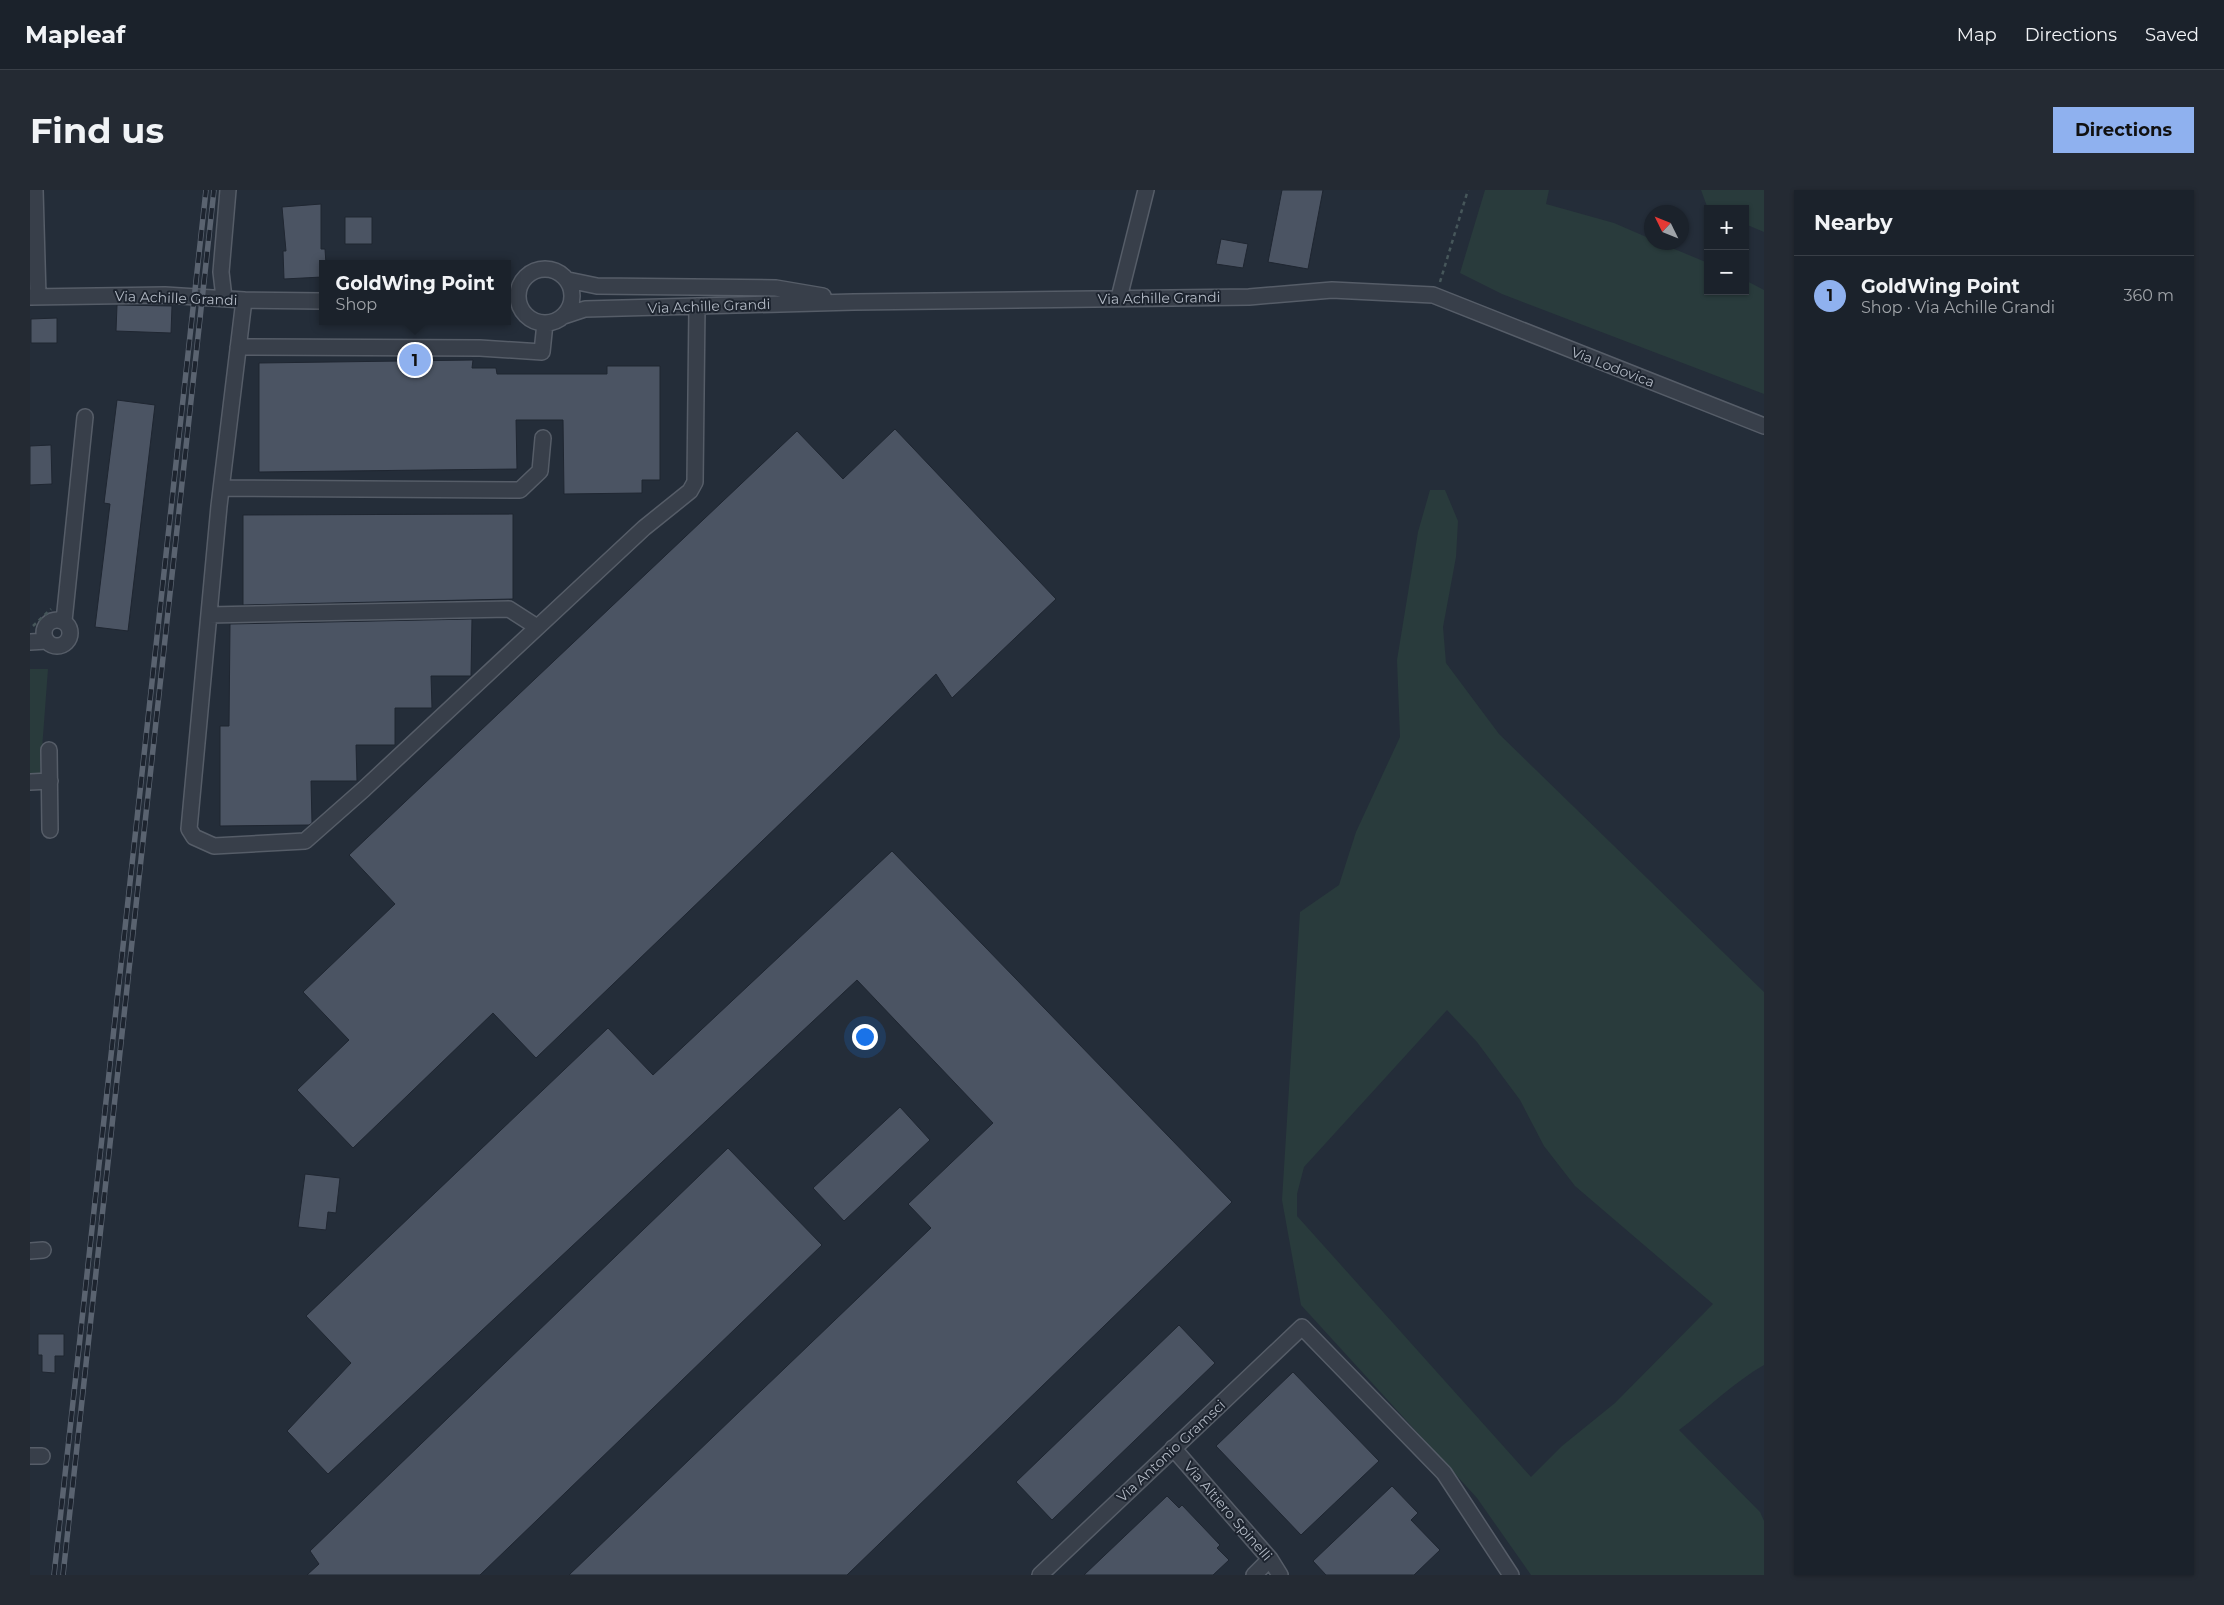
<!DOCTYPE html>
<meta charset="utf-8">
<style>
body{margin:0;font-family:Montserrat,sans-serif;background:#242a33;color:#f1f3f6}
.controls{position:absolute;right:15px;top:15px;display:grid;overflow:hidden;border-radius:0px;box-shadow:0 1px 4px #0004}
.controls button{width:45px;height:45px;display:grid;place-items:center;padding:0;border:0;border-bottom:1px solid #393f47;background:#1b222b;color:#f1f3f6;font:25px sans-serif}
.compass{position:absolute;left:1614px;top:15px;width:45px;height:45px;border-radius:50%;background:#1b222b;box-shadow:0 1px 4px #0004;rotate:313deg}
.you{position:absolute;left:834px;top:846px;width:18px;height:18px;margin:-12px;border:4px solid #fff;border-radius:50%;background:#1a73e8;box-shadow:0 0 0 8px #1a73e833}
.badge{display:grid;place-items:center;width:32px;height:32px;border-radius:50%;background:#8fb1ef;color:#111;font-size:16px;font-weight:700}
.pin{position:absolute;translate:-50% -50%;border:2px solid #fff;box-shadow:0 1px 5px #0006}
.popup{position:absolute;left:289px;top:70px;width:192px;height:65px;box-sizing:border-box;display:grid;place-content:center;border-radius:0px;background:#1b222b;filter:drop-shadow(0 1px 4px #0005);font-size:16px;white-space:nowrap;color:#a0a4a9}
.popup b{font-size:19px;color:#f1f3f6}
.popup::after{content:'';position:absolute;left:50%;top:100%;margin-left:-10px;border:10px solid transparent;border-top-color:#1b222b}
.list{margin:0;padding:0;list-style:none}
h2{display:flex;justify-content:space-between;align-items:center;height:65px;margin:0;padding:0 20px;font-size:21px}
h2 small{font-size:16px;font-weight:400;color:#a0a4a9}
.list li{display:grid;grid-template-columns:32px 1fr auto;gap:15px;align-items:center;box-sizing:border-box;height:80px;padding:0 20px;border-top:1px solid #393f47}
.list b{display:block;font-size:19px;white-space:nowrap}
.list p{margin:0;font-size:16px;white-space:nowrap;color:#a0a4a9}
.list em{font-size:16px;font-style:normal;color:#a0a4a9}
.map{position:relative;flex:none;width:1734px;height:1385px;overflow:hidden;border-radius:0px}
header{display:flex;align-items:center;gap:30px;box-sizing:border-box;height:70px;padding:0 25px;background:#1b222b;border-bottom:1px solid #393f47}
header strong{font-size:24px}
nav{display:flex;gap:28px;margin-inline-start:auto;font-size:18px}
.intro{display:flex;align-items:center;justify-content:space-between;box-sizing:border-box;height:120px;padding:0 30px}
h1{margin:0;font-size:35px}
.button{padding:12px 22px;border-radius:0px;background:#8fb1ef;color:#111;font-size:18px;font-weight:700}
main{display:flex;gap:30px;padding:0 30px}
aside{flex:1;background:#1b222b;border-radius:0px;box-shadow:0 1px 4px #0004}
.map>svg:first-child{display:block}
.green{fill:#293b3c;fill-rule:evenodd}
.building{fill:#4b5463;stroke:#1f2631}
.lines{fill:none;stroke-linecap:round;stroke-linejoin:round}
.minor-casing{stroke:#565d68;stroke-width:18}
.path{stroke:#46565a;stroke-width:2.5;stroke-dasharray:4 4;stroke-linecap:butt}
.minor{stroke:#383f4a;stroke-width:15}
.rail-casing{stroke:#5a6370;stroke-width:5.5}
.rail{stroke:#1d242f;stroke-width:4;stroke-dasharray:11;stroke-linecap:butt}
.labels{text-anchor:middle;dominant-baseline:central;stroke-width:4;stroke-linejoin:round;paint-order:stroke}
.street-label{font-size:14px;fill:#b3bac5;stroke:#1d242f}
</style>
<header>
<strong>Mapleaf</strong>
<nav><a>Map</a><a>Directions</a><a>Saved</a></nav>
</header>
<div class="intro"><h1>Find us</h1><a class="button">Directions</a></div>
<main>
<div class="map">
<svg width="1734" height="1385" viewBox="0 0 1734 1385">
<rect width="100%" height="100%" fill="#242d39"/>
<path class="green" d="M1455,0H1519L1516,14L1584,33L1621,49L1622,52L1630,53L1678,73V101H1715V90L1734,100V204L1472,104L1430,83Z
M1671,0H1734V42L1715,34V19H1678Z
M1400,300H1415L1428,331L1426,367L1413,437L1416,473L1469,544L1734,802V1175C1704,1192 1677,1219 1649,1240L1730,1322L1734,1331V1385H1501L1447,1308L1271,1115L1252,1010L1270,722L1309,695L1326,642L1370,547L1367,470L1388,342ZM1417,820L1447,852L1490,910L1514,956L1545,996L1683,1114L1585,1213L1532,1256L1501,1287L1267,1026V1004L1274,977Z
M0,479H18L10,586L0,587Z"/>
<path class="building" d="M1252,0H1293L1278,79L1238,72Z
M291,14V59H295L296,74H292V87L254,89L253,61H256L252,17Z
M315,27H342V54H315Z
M1191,49L1218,54L1213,78L1186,74Z
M87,115L142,116L141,143L86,141Z
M27,128V153H1V129Z
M443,170L442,178H466L467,184H577V176H630V290H612V303L534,304L533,230H486L487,279L229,282V173Z
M87,210L125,215L98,441L65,437L80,314L74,313Z
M865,239L1026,409L922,508L906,484L506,868L463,823L323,958L267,900L319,850L273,802L365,714L319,665L767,241L813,289Z
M21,255L22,294L0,295V256Z
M483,324V409L213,415V325Z
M442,429L441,486H401L402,518H365V555H326L327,591H281L282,633L279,635L190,636V536H199L200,434Z
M862,661L1202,1012L817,1385H539L901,1038L878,1014L963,933L827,790L298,1284L257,1241L321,1173L276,1126L578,838L623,885Z
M870,917L900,950L814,1031L783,998Z
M698,958L792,1055L450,1385H277L289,1374L280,1361Z
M275,984L310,988L306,1023L298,1022L296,1040L268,1037Z
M1149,1135L1185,1173L1022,1330L986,1292Z
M8,1144H34V1166H25V1183L12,1182V1165H8Z
M1263,1182L1349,1271L1271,1345L1186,1256Z
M1362,1296L1388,1323L1381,1330L1410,1360L1384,1385H1296L1283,1371Z
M1137,1306L1149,1318L1152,1315L1190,1355L1187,1358L1199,1370L1183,1385H1054Z"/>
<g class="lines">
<g class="minor-casing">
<path id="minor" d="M5,0L8,107
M488 106a27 27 0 1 1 54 0a27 27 0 1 1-54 0Z
M538,90L567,96L746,98L793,106
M0,107L135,105L214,110L292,111
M194,108L191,82L198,0
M1089,108L1116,0
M214,110L189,316L159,639L164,647L184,656L275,651L334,599L614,338L660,301L665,292L667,116
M534,126L555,119L824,112L1219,107L1302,100L1403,105L1734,236
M208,157L450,158L512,162L515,133
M192,298L490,300L510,281L513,248
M179,425L479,419L507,437
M14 443a13 13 0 1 1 26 0a13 13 0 1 1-26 0Z
M34,431L55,227
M0,452L17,451
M19,560L20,640
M0,592L20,591
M0,1061L13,1060
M1143,1258L1240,1369L1250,1385
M0,1266H12
M1010,1385L1272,1137L1414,1283L1481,1385
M1224,1385L1240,1369"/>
</g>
<path class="path" d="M1410,92L1438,0
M3,436L21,419"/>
<use href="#minor" class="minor"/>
<g class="rail-casing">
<path id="rail" d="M24,1385L176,0
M33,1385L184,0"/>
</g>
<use href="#rail" class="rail"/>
</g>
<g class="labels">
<g class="street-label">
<text transform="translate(146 108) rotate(2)">Via Achille Grandi</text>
<text transform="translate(1129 108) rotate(-1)">Via Achille Grandi</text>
<text transform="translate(679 116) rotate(-2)">Via Achille Grandi</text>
<text transform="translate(1583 177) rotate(21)">Via Lodovica</text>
<text transform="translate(1141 1261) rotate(-43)">Via Antonio Gramsci</text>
<text transform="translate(1198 1321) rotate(49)">Via Altiero Spinelli</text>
</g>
</g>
</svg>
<div class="controls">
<button>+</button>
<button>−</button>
</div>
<svg class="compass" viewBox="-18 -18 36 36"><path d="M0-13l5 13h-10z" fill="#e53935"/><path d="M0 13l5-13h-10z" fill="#a0a4a9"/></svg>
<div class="you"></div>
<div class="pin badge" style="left:385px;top:170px">1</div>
<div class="popup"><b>GoldWing Point</b>Shop</div>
</div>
<aside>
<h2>Nearby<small></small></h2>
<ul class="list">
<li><span class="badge">1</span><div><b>GoldWing Point</b><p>Shop · Via Achille Grandi</p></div><em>360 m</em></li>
</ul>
</aside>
</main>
